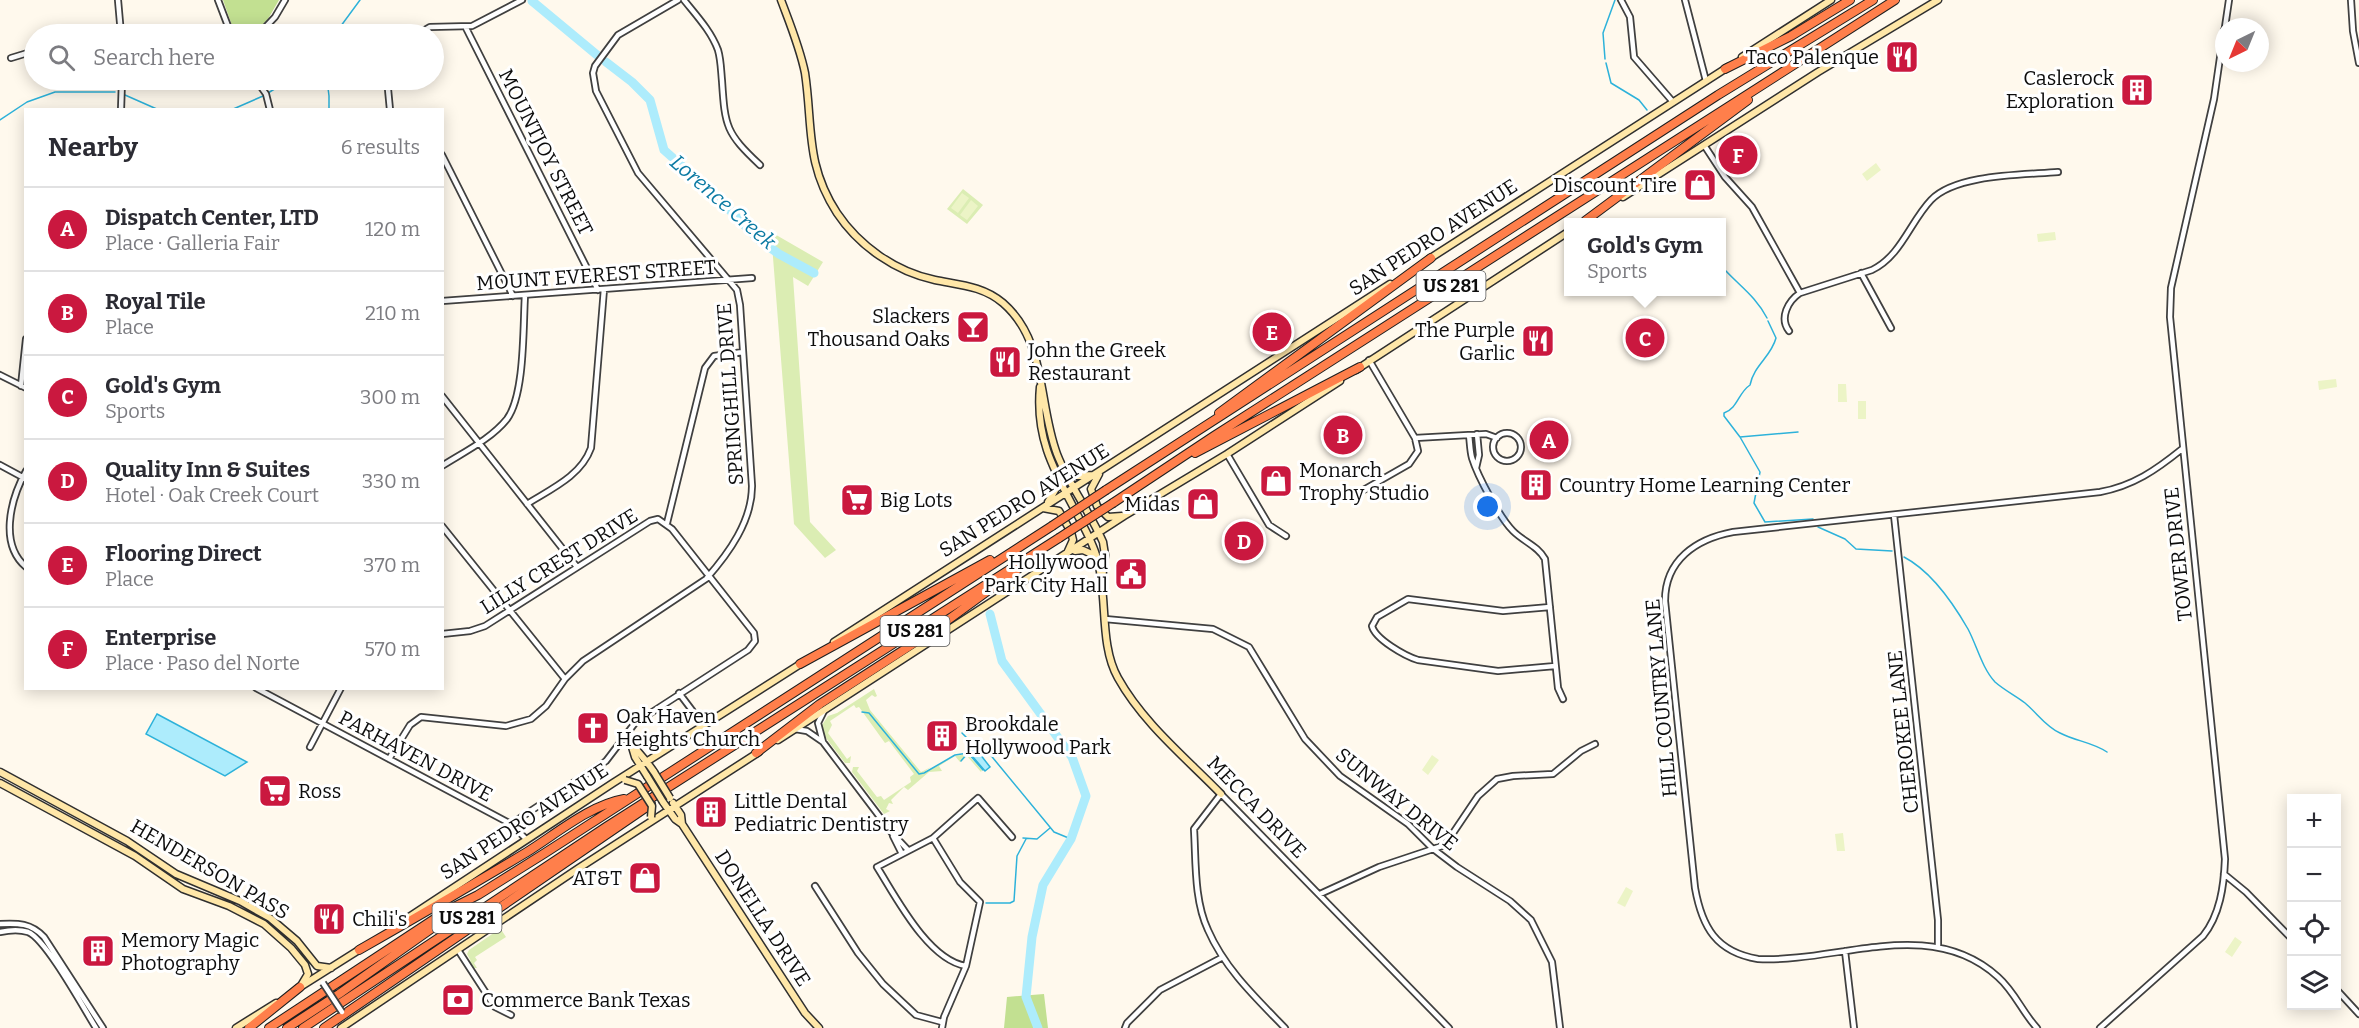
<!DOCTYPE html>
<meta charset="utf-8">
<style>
body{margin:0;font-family:Bitter,serif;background:#f2f2f3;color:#2b2b33}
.controls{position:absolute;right:18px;bottom:18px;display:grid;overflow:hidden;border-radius:0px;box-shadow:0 3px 15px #0003}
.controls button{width:54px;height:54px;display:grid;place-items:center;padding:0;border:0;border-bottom:2px solid #e1e1e2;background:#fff;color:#2b2b33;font:30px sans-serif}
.compass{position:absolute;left:2215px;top:18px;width:54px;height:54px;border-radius:50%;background:#fff;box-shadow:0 3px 15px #0003;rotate:223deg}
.you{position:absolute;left:1488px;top:507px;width:21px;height:21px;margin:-15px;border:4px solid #fff;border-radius:50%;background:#1a73e8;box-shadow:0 0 0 9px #1a73e833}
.badge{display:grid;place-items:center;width:39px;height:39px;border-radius:50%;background:#ca183f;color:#fff;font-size:20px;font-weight:700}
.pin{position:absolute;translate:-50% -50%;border:3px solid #fff;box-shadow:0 2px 6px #0006}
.popup{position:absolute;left:1564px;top:218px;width:162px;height:78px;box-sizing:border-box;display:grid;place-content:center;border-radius:0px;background:#fff;filter:drop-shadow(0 2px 4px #0005);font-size:20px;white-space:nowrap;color:#7c7c81}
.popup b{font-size:22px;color:#2b2b33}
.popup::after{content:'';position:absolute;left:50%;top:100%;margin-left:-12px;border:12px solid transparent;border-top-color:#fff}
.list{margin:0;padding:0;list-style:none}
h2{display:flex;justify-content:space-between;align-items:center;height:78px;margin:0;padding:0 24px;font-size:26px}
h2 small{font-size:20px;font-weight:400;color:#7c7c81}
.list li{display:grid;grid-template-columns:39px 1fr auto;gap:18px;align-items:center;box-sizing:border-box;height:84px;padding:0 24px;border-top:2px solid #e1e1e2}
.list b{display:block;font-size:22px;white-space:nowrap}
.list p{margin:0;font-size:20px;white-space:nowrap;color:#7c7c81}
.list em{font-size:20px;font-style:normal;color:#7c7c81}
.icon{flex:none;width:33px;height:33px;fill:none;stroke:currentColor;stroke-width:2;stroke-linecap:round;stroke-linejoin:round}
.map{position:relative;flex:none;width:2359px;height:1028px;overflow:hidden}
.search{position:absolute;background:#fff;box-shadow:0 3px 15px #0003;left:24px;top:24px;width:420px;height:66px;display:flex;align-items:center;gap:15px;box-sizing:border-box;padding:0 21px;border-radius:33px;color:#7c7c81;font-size:22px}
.panel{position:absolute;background:#fff;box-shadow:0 3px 15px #0003;left:24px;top:108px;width:420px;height:582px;border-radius:0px}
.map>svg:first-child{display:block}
.green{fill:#dbedb3}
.forest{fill:#c2e091}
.pitch{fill:#ecf4c6}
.water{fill:#adecfc;stroke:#2db2da;stroke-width:1.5}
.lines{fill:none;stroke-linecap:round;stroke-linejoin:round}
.stream{stroke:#2db2da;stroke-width:1.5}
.river{stroke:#adecfc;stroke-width:9}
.street-casing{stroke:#404040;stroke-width:8}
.secondary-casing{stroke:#2f2f2f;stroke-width:9}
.highway-casing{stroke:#1e1e1e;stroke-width:10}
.street{stroke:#fff;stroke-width:4.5}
.secondary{stroke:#ffe7a8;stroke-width:6}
.highway{stroke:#ff7f4b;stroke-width:8}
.street-bridge-casing{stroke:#404040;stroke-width:8;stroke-linecap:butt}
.secondary-bridge-casing{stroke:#2f2f2f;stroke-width:9;stroke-linecap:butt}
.highway-bridge-casing{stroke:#1e1e1e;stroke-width:10;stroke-linecap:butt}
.street-bridge{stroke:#fff;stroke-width:4.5}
.secondary-bridge{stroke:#ffe7a8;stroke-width:6}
.highway-bridge{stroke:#ff7f4b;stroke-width:8}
.labels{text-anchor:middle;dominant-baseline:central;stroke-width:6;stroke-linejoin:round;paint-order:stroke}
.shield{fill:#fff;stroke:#565656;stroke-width:1.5}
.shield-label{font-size:18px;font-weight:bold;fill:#0d0d0d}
.poi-label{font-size:20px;fill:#0d0d0d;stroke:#fff;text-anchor:start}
.street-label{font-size:20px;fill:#0d0d0d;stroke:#fff}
.water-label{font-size:21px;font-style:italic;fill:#0b7aa3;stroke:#fff}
</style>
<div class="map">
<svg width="2359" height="1028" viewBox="0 0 2359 1028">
<rect width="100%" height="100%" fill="#fff9ed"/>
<path class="green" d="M963,189L983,205L967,224L947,209Z
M771,232L823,262L808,286L793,277L810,522L836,550L825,558L794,524Z
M874,689L877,696L875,697L872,695L866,700L870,710L921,772L931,767L921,774L955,756L967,754L982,770L981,772L967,756L960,762L955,756L939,766L942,771L929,772L908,790L904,787L891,800L893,804L889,803L886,809L890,811L884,814L852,772L853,767H859L857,771L877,797L881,796L884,800L911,782L910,777L914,774L889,741L885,743L859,707L856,708L854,705L830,721L832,725L828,733L847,759L851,756L850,763H845L823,734L822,725L828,716L837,713Z
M498,930L502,931L506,937L475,957L477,960L474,963L477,968H474L468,959L471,961L467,954L469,950Z"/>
<path class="forest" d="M223,0H279L268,19L253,34H235Z
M1044,994L1048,1028H1004L1007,997Z"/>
<path class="pitch" d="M1876,163L1881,170L1867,181L1862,174Z
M962,193L969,198L958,213L951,208Z
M971,200L978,206L967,220L960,215Z
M2055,232L2056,240L2038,242L2037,234Z
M2336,379L2337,387L2319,390L2318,381Z
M1838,384H1846L1847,402H1838Z
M1858,401H1866V419H1858Z
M1432,755L1439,760L1428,775L1422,770Z
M1843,833L1845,851H1837L1835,834Z
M1626,887L1633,891L1625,907L1617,903Z
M2235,937L2242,942L2232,957L2225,952Z"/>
<path class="water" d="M157,714L247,762L225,776L146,734Z
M973,745L990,767L985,771L967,750Z"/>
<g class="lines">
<path class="stream" d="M335,34L360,0
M1605,59L1603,33L1615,0
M1606,63L1611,83L1639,100L1647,110
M327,80L329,96V110
M268,93L289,80
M125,95L159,110
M231,110L263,96
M0,120L27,102L55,92H115
M1722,270L1726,271C1741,287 1756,297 1767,318
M1768,321L1776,338C1771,357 1754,365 1750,385C1738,393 1738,408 1724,413V416L1740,437L1760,472L1754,503L1765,522L1813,519
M1740,437L1798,432
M1818,527L1845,539L1856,549L1892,551
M1904,557C1931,571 1953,603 1968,629C1977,646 1982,668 1995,682C2004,690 2016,696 2025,703C2037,713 2046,727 2060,733C2075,741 2092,742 2107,752
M862,712L869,713L919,774L924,773L955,755L968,753L983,770
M962,733L971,742L979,741L1054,832L1071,839
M961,761L967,754
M1023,838L1037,839L1050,828
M986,903H1010L1014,901L1017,856L1026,839"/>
<path class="river" d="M532,1L597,55
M606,62L632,82L650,100L664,150L718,198L758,239L779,254L814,273
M990,614L1002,661L1072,757L1086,796L1071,839L1043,885L1032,937L1026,997L1038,1028"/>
<g class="street-casing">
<path id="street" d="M118,0L121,34
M218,0L231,34
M684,0C696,15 711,31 718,50C721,60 721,71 722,81C725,127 726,133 760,165
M1621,0L1630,17L1634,57L1673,102
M1685,0L1706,81
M2351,0L2353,31L2359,63
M2225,27L2229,0
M466,28L598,290
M259,34L275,17L285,0
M418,34L430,27L472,26L522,0
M11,58L34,51
M256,80L266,94L270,110
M121,110L122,80
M390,110L388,89L390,80
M1704,145L1725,177L1752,207L1800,293
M442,155L513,296
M1861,273L1891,328
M442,301L752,278
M1789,331C1779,318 1788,301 1800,293L1872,270C1901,256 1910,222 1931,200C1956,174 2022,175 2058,172
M0,375L26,388
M21,386L26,339
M442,396L577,567
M1493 447a14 14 0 1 1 28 0a14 14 0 1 1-28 0Z
M1469,435C1470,442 1470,451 1472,458C1478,477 1500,518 1513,531C1524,542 1538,546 1545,559L1558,688L1563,699
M1415,438L1486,434L1497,438
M1227,454L1269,525L1286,536
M0,465L26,479
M442,466C464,452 491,439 507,419C525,395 523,326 525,295
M1476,468L1479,455L1477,434
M26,471C9,502 0,545 26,567
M1360,492L1409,464L1418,451L1415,438L1369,360
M527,504C551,489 581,476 591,448L604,289
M1894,515L1938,920V947
M667,523L705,368L714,356L743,352
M442,526L565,679
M1550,607L1503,611L1408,599L1377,617L1372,626C1375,639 1405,656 1418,660L1498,671L1555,666
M1105,619L1213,629L1249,647L1305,739L1340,776L1408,824L1432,848L1457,867L1510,901L1531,920L1552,962L1560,1028
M442,634L470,631L485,626L650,521L658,519L672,529L754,633L755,641L748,650L643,718L635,723L606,761L511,824
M256,688L511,824L526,839
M679,693L704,726
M795,729L807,731L823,742L892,833L908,850
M823,742L818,723L824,711
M310,747L341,688
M389,759L410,725L421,717L506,726L531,719L546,706L565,679L583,661L706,579C729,553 752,521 752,486L740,305L737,290L638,173L596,91L593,73L595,66L618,35L678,0
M893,836L902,854
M933,838L960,882L980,902L966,966L944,1017L942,1028
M2224,874L2246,892L2292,939
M815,886L858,953L883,984L916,1015L942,1022
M1320,894L1379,867L1445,845L1478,796L1497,779L1513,776L1553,774L1581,751L1595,744
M0,924C18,923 31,923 44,937L103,1028
M0,932C9,930 19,929 28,932C46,939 84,1009 96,1028
M458,950L495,1007L511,1015
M1845,951L1854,1028
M966,966C928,960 896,897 877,867L933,838L978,798L1012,837
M2336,989L2359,1014
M1125,1028L1127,1023L1160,990L1223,957
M1285,1028C1256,998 1225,969 1208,930C1194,900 1196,862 1194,829L1221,794L1449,1028
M2037,1028C2022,1012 2015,992 1998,977C1930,915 1838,963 1758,959C1716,952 1702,927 1695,888L1665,601C1665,560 1696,539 1733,532L2100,492C2133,486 2156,470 2182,449
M2100,1028L2203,936C2220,915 2224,886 2225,859L2170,317L2171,288L2214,99L2224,30"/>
</g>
<g class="secondary-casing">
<path id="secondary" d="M781,0C790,24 800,48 805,73C813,126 805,164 837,213C859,246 896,272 935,280C960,285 983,286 1003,303C1047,341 1038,404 1057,454C1069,485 1090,512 1103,542L1105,555L1102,579
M1742,57L1831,0
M1623,197L1818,72L1938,0
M1429,259L1728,67
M1356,370L1568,232
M1040,387C1035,439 1055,472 1078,516C1085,529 1093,543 1097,558C1108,595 1099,645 1118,678C1143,723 1186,758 1221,794
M1066,470L1075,476L1093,475
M1099,474L1091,489L1097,506L1108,517L1122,516
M1048,502L1057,487L1056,475
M1043,508L1059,511L1071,532L1073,540L1068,551
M1075,551L1083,550L1096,556
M834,642L1390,284
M625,736C635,749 644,757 654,772
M778,740L1124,516L1227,454L1340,381
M632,747L635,757L647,776
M0,772L127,841L176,874L240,901L270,918L297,941L317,966L331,968
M0,783L135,856L183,889L229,906L264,924L291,948L305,965L308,974L302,984
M663,802L675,819L682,824L805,1013L819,1028
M673,803L681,815L682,824
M403,921L613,783L802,663
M297,989L362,948
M236,1028L276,1003
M341,1028L579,868L759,752"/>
</g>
<g class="highway-casing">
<path id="highway" d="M1725,69L1791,36L1850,0
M1585,221L1748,100
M1219,413L1431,258
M1195,453L1360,367
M1106,490L1718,95L1873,0
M1113,503L1214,436L1895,0
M800,664L990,560
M756,753L820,704L930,633L1022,566
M359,950C415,918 472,885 527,852C556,834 590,805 624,799
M249,1028L300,987
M269,1028L448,910L478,895L545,853L1052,526
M287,1028L339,994L465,905
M303,1028L606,827L1059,538
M324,1028L651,804"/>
</g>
<use href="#street" class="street"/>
<use href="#secondary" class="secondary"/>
<use href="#highway" class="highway"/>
<g class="street-bridge-casing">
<path id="street-bridge" d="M323,983L342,1012"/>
</g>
<g class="secondary-bridge-casing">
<path id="secondary-bridge" d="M654,772L670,798
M647,776L663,802
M625,780L638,784L652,806L651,817"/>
</g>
<g class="highway-bridge-casing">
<path id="highway-bridge" d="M1052,526L1106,490
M1059,538L1113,503"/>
</g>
<use href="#street-bridge" class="street-bridge"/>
<use href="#secondary-bridge" class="secondary-bridge"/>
<use href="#highway-bridge" class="highway-bridge"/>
</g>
<defs>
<g id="restaurant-square" transform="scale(1.725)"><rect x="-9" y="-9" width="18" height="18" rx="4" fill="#ca183f" stroke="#fff"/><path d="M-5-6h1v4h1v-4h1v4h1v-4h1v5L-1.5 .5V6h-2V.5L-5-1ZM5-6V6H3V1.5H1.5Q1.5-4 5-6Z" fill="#fff"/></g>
<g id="building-square" transform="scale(1.725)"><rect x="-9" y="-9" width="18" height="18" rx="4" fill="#ca183f" stroke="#fff"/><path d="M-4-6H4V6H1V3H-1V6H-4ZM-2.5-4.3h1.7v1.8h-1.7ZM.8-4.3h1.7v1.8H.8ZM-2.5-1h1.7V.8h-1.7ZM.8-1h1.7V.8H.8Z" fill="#fff"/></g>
<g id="shop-square" transform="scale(1.725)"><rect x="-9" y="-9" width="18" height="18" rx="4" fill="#ca183f" stroke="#fff"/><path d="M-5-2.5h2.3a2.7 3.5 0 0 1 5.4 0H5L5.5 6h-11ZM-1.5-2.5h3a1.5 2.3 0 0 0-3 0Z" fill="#fff"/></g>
<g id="bar-square" transform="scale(1.725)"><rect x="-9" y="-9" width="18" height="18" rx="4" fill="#ca183f" stroke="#fff"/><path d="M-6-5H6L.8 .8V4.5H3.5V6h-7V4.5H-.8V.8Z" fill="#fff"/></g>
<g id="supermarket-square" transform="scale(1.725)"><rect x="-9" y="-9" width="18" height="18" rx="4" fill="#ca183f" stroke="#fff"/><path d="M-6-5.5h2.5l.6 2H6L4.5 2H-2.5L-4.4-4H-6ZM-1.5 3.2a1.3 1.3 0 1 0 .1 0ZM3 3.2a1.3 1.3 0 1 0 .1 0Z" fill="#fff"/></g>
<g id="civic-square" transform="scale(1.725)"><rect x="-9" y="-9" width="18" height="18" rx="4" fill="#ca183f" stroke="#fff"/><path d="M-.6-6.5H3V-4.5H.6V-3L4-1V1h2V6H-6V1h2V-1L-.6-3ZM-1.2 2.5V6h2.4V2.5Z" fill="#fff"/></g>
<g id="church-square" transform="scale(1.725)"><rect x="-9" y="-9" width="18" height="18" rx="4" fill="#ca183f" stroke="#fff"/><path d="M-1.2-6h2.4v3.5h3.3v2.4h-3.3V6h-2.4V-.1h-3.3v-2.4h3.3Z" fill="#fff"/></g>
<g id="bank-square" transform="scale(1.725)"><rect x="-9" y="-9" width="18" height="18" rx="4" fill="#ca183f" stroke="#fff"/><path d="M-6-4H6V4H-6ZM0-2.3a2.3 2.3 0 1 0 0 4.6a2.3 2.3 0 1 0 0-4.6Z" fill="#fff"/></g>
</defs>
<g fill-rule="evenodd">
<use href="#restaurant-square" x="1902" y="57"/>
<use href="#building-square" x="2137" y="90"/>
<use href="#shop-square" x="1700" y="185"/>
<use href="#bar-square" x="973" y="327"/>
<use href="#restaurant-square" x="1538" y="341"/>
<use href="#restaurant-square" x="1005" y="362"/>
<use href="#shop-square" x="1276" y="481"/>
<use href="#building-square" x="1536" y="485"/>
<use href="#supermarket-square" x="857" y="500"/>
<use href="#shop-square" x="1203" y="504"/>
<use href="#civic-square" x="1131" y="574"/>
<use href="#church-square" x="593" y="728"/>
<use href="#building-square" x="942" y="736"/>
<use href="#supermarket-square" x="275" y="791"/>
<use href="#building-square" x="711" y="812"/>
<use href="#shop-square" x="645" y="878"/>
<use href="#restaurant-square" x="329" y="919"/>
<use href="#building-square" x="98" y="951"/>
<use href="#bank-square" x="458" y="1000"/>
</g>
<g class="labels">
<g class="shield">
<rect x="1416.5" y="271" width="69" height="30" rx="4.5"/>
<rect x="880.5" y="616" width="69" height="30" rx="4.5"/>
<rect x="432.5" y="903" width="69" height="30" rx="4.5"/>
</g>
<g class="shield-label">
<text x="1451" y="286">US 281</text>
<text x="915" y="631">US 281</text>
<text x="467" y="918">US 281</text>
</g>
<g class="poi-label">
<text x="1879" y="57" text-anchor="end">Taco Palenque</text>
<text x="2114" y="78" text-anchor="end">Caslerock<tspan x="2114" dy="23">Exploration</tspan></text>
<text x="1677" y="185" text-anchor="end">Discount Tire</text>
<text x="950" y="316" text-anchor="end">Slackers<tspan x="950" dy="23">Thousand Oaks</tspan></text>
<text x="1515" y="330" text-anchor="end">The Purple<tspan x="1515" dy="23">Garlic</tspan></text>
<text x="1028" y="350">John the Greek<tspan x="1028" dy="23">Restaurant</tspan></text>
<text x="1299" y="470">Monarch<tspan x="1299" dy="23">Trophy Studio</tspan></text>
<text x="1559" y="485">Country Home Learning Center</text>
<text x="880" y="500">Big Lots</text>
<text x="1180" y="504" text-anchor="end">Midas</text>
<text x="1108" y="562" text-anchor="end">Hollywood<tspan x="1108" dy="23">Park City Hall</tspan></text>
<text x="616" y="716">Oak Haven<tspan x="616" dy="23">Heights Church</tspan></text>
<text x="965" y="724">Brookdale<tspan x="965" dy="23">Hollywood Park</tspan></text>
<text x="298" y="791">Ross</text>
<text x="734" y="801">Little Dental<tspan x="734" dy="23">Pediatric Dentistry</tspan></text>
<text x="622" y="878" text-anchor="end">AT&amp;T</text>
<text x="352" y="919">Chili's</text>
<text x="121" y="940">Memory Magic<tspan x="121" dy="23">Photography</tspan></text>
<text x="481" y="1000">Commerce Bank Texas</text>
</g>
<g class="street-label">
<text transform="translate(546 152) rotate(63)">MOUNTJOY STREET</text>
<text transform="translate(1433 237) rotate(-33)">SAN PEDRO AVENUE</text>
<text transform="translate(596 275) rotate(-4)">MOUNT EVEREST STREET</text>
<text transform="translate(730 394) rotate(-94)">SPRINGHILL DRIVE</text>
<text transform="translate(1024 500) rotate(-32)">SAN PEDRO AVENUE</text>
<text transform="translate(2178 554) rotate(-96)">TOWER DRIVE</text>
<text transform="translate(559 561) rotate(-32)">LILLY CREST DRIVE</text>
<text transform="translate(1661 698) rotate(-95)">HILL COUNTRY LANE</text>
<text transform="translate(1903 732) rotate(-96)">CHEROKEE LANE</text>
<text transform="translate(416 756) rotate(28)">PARHAVEN DRIVE</text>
<text transform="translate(1397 799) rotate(39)">SUNWAY DRIVE</text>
<text transform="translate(1257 807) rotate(46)">MECCA DRIVE</text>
<text transform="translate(524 821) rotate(-33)">SAN PEDRO AVENUE</text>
<text transform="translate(210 869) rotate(30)">HENDERSON PASS</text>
<text transform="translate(763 918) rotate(57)">DONELLA DRIVE</text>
</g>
<g class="water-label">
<text transform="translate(723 202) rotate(41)">Lorence Creek</text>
</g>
</g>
</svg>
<div class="controls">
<button>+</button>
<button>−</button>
<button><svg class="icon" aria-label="locate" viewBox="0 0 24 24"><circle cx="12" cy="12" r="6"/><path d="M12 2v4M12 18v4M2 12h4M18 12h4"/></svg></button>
<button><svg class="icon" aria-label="layers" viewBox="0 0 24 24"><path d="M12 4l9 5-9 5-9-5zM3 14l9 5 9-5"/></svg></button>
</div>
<svg class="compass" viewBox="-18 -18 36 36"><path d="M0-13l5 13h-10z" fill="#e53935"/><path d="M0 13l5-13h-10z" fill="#7c7c81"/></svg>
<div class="you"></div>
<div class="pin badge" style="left:1549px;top:440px">A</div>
<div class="pin badge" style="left:1343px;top:435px">B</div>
<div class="pin badge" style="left:1645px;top:338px">C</div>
<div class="popup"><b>Gold's Gym</b>Sports</div>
<div class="pin badge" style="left:1244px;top:541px">D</div>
<div class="pin badge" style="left:1272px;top:332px">E</div>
<div class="pin badge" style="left:1738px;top:155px">F</div>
<div class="search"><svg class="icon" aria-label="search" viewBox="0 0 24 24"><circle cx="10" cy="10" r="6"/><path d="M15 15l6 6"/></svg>Search here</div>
<section class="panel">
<h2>Nearby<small>6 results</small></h2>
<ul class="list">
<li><span class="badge">A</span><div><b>Dispatch Center, LTD</b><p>Place · Galleria Fair</p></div><em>120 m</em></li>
<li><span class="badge">B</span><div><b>Royal Tile</b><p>Place</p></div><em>210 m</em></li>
<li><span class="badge">C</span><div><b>Gold's Gym</b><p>Sports</p></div><em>300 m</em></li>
<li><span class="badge">D</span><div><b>Quality Inn &amp; Suites</b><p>Hotel · Oak Creek Court</p></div><em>330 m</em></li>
<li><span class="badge">E</span><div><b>Flooring Direct</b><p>Place</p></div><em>370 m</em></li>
<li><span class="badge">F</span><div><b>Enterprise</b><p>Place · Paso del Norte</p></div><em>570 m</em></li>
</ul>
</section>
</div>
